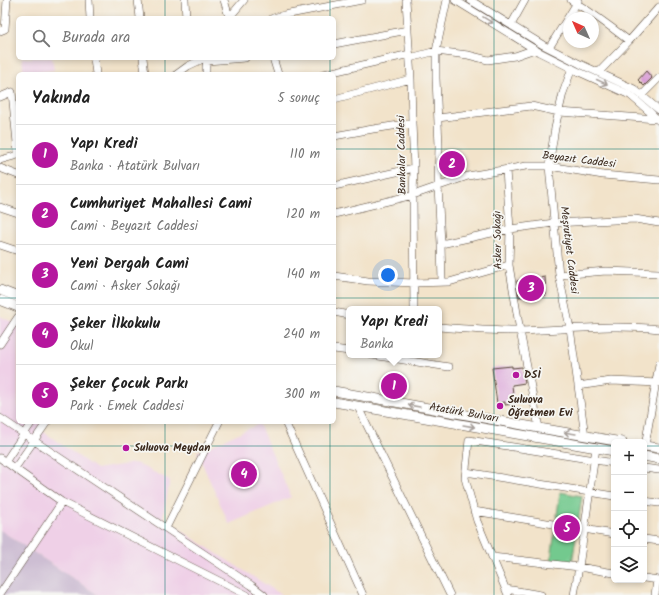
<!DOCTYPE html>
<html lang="tr">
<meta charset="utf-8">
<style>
body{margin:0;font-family:Kalam,sans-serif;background:#f6f6f6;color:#222}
.controls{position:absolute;right:12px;bottom:12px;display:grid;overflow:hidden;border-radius:6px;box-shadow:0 2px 6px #0003}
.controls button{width:36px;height:36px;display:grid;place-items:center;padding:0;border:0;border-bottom:1px solid #e0e0e0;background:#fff;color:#222;font:20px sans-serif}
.compass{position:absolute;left:563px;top:12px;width:36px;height:36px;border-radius:50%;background:#fff;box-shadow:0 2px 6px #0003;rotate:315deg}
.you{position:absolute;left:388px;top:275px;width:14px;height:14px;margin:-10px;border:3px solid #fff;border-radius:50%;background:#1a73e8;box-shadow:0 0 0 6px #1a73e833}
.badge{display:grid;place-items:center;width:26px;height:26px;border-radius:50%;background:#b5179e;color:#fff;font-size:13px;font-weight:700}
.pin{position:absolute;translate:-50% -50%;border:2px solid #fff;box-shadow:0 1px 4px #0006}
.popup{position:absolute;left:346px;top:306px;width:96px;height:52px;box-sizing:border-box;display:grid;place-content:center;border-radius:6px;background:#fff;filter:drop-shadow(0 1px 3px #0005);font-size:13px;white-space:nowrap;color:#767676}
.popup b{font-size:15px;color:#222}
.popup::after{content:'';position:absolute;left:50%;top:100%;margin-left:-8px;border:8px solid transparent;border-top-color:#fff}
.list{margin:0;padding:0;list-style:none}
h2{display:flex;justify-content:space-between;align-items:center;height:52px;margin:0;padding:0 16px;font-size:17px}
h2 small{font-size:13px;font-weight:400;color:#767676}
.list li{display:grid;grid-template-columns:26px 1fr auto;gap:12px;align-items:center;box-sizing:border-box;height:60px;padding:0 16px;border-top:1px solid #e0e0e0}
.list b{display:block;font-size:15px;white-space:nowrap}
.list p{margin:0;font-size:13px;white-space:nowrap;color:#767676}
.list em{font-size:13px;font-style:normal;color:#767676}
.icon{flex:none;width:22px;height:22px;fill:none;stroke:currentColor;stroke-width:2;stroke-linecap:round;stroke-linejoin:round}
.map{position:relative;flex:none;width:659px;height:595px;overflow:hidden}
.search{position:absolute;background:#fff;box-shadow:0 2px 6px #0003;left:16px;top:16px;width:320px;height:44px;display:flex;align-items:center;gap:10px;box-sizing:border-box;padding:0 14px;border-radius:6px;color:#767676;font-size:15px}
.panel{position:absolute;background:#fff;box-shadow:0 2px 6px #0003;left:16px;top:72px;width:320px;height:352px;border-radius:6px}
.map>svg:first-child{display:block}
.built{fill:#efd0e7}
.industrial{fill:#cdbed3}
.green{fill:#73c98e;stroke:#577a56}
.building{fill:#d99fd7}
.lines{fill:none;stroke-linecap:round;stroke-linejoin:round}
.minor-casing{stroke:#564638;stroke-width:8}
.major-casing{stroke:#564638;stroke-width:10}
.minor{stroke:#fff;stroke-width:7}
.major{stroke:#fff;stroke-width:9}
.oneway{stroke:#a79f9a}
.grid{fill:none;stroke:#0f766e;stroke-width:1;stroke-opacity:0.55}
.poi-dot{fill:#b5179e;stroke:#f6f6f2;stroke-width:1.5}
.labels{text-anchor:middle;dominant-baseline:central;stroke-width:3.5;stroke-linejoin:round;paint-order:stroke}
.street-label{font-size:11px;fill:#3b2a1e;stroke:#f6f6f2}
.poi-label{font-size:11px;font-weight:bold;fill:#3b2a1e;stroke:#f6f6f2;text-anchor:start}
</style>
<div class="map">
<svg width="659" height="595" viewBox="0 0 659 595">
<rect width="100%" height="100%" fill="#f6f6f2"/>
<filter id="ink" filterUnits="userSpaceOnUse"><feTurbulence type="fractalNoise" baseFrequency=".025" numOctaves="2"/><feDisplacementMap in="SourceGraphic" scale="8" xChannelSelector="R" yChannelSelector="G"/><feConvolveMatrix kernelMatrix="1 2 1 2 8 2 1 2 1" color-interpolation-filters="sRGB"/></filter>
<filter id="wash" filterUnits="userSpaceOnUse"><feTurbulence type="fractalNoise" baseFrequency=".012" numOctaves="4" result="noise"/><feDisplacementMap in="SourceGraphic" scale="16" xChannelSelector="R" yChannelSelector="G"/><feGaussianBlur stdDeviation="0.9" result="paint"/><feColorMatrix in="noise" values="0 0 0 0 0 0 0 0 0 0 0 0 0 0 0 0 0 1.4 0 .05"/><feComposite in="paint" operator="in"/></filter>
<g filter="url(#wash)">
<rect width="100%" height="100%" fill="#f2e3ca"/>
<path class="built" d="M22,58H52L54,70L24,74Z
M0,316L18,325V422H47L41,430L96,469L135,463L170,480L163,517L191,537L282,595H98L0,530Z
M259,424L291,497L229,524L197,452Z"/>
<path class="industrial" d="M0,530L98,595H0Z"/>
<path class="green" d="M560,492L582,496L572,564L551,560Z"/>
<g id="blocks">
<path class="building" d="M646,71L652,78L644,86L638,80Z
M452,154L462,166L452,174L444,163V161Z
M545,277L546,295L519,297L517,281Z
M512,366V368L522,367L525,383L512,385L514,404L505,405V402L497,403L492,368Z"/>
</g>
</g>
<g filter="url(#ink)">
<use href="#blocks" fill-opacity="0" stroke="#564638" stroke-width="1"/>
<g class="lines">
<g class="minor-casing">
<path id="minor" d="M89,0L90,18
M138,0L140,18
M185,0L186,18
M224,0L229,17
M406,0L411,79L412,123L414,168L413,195L414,309
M455,0L539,52L577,71L630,95L651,113L659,121
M470,0L543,45L580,64L634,89L659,110
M571,0C591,12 610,26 629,41
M229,18L244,0
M273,18L284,15L362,0
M511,25L525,0
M0,31L5,29L7,0
M334,44L408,30
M549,48L578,1
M94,58L96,74
M143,58L145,74
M273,58L278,74
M410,58L436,51L468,55L488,60L515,56L535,49
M207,61L245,58
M572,68L563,93L555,128L549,166L559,275L570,328L585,436
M599,72L629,41L659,7
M177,74L188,66L205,58
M206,74V66L208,58
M324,74L410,54
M642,95L659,78
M0,97L12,92L18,153
M334,99L411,79
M438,118L531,106L559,112L657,119
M334,136L373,129L412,123
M0,160L18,155
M0,168L18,175
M506,170L510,229L509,265L520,331L539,428
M334,186L414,168
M0,207L18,213
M334,214L413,195L468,176L526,166H549L603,175L659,180
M441,244L510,229L554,223L635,219L659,223
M0,245L18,251
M559,275L606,271L659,273
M334,276L368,281L414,283L449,282L509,265
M442,282L441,244L438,186L439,146L436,78V51L447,0
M334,312L349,315
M439,327C465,329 492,331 518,331C565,330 612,324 659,329
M0,344L18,317
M334,349L349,351
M372,355L449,367
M578,386L611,381L659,383
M358,407L450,595
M0,418L251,585L264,595
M285,422L363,595
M645,446L659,364
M0,458L62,502L0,594
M5,462L32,422
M15,468L47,422
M644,468L659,470
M466,472L614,496
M644,501L659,503
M62,502L247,595
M474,511L614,534
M166,528L219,422
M644,539L659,541
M492,557L579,567L614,573
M644,578L659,580
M506,589L541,595
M508,595L477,521L465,478L469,440L614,463
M574,595L579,567L596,448
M655,595L657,580"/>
</g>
<g class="major-casing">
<path id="major" d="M0,290L18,297
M0,300L18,307
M334,391L539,428L622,442
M334,402L614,451
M644,446L659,448
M644,456L659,459"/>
</g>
<use href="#minor" class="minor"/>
<use href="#major" class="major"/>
</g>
<defs><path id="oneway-shaft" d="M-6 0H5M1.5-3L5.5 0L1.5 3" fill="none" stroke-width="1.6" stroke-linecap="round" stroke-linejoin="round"/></defs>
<g class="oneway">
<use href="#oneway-shaft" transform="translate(488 20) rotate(32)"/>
<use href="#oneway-shaft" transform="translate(602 82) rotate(25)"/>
<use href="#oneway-shaft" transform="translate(414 406) rotate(-170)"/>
<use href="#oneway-shaft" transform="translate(469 426) rotate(10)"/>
<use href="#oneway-shaft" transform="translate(570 433) rotate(-171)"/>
</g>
</g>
<path class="grid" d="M165,0V18M330,0V18M494,0V595M165,58V74M330,58V74M0,149H18M334,149H659M0,298H18M334,298H659M165,422V595M330,422V595M0,446H614M644,446H659"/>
<g class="poi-dot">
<circle cx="516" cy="375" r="4"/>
<circle cx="500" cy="406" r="4"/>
<circle cx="126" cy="448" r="4"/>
</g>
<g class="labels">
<g class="street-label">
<text transform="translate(402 155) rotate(-91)">Bankalar Caddesi</text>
<text transform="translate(579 160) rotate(7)">Beyazıt Caddesi</text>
<text transform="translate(498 240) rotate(-91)">Asker Sokağı</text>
<text transform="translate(569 250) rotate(83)">Meşrutiyet Caddesi</text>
<text transform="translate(464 413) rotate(10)">Atatürk Bulvarı</text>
</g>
<g class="poi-label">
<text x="524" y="375">DSİ</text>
<text x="508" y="400">Suluova<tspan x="508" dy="13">Öğretmen Evi</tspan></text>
<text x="134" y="448">Suluova Meydan</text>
</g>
</g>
</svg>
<div class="controls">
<button>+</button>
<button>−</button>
<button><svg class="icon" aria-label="locate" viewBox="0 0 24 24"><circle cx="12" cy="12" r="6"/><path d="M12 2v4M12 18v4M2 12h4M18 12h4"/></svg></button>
<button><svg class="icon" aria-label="layers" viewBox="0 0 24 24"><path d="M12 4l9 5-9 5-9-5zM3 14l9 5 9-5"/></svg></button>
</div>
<svg class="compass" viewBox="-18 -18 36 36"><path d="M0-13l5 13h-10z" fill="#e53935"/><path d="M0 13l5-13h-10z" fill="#767676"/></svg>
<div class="you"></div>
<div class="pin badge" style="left:394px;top:386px">1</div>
<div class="popup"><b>Yapı Kredi</b>Banka</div>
<div class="pin badge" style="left:452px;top:164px">2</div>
<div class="pin badge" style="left:531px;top:288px">3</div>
<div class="pin badge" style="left:244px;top:474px">4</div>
<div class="pin badge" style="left:567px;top:528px">5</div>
<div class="search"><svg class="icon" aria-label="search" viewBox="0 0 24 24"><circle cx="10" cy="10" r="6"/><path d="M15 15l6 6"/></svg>Burada ara</div>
<section class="panel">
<h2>Yakında<small>5 sonuç</small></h2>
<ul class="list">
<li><span class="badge">1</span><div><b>Yapı Kredi</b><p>Banka · Atatürk Bulvarı</p></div><em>110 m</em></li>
<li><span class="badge">2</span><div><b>Cumhuriyet Mahallesi Cami</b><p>Cami · Beyazıt Caddesi</p></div><em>120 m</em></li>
<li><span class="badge">3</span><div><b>Yeni Dergah Cami</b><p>Cami · Asker Sokağı</p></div><em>140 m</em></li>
<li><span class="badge">4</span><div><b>Şeker İlkokulu</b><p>Okul</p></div><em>240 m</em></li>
<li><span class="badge">5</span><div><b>Şeker Çocuk Parkı</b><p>Park · Emek Caddesi</p></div><em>300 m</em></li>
</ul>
</section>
</div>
